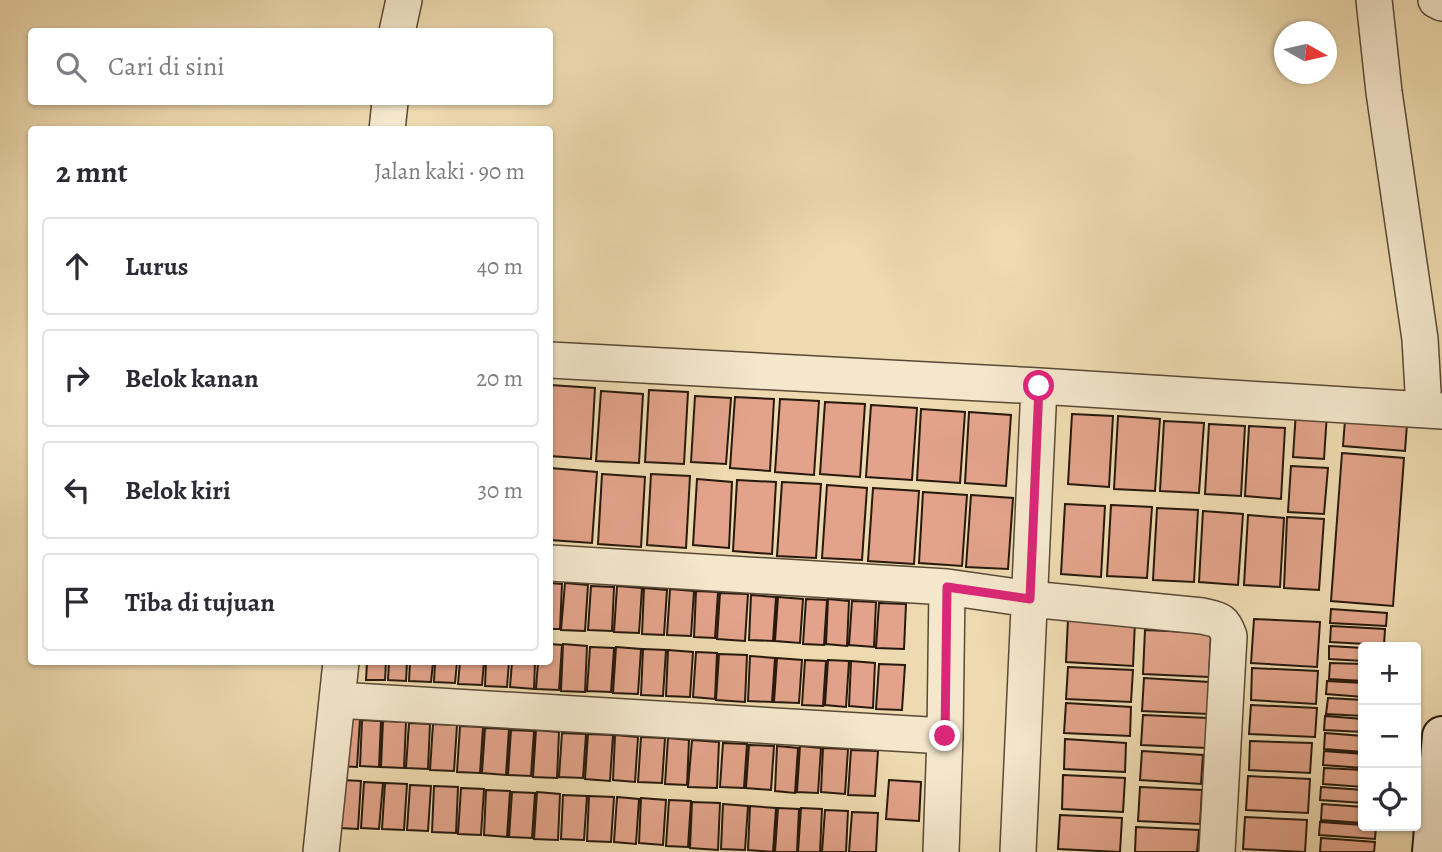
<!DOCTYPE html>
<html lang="id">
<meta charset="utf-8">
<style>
body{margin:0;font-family:Alegreya,serif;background:#f2f2f3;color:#2b2b33}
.controls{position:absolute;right:21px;bottom:21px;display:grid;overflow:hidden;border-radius:7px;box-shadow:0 2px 5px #0004}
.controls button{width:63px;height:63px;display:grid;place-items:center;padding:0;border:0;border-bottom:2px solid #e1e1e2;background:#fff;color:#2b2b33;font:35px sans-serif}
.compass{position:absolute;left:1274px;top:21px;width:63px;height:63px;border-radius:50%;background:#fff;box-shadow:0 2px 5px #0004;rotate:98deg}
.stop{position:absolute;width:21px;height:21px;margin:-16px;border:5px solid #db2777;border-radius:50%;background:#fff}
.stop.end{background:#db2777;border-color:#fff;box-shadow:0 2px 7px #0008}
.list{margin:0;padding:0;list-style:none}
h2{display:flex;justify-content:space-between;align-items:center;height:91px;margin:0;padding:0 28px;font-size:30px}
h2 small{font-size:23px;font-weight:400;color:#7c7c81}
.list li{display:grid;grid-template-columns:46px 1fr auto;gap:21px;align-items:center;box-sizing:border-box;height:98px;margin:0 14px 14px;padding:0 14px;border:2px solid #e1e1e2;border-radius:7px}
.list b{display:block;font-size:26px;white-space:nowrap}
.list em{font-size:23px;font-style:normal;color:#7c7c81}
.icon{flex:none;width:38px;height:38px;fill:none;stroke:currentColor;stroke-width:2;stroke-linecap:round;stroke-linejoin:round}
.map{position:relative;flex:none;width:1442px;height:852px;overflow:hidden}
.search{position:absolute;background:#fff;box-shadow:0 2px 5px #0004;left:28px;top:28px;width:525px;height:77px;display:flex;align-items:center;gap:18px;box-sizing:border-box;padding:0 24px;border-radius:7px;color:#7c7c81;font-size:26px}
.panel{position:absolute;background:#fff;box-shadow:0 2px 5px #0004;left:28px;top:126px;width:525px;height:539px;border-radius:7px}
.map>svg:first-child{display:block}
.building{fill:#e2a38a;stroke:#27190c;stroke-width:2}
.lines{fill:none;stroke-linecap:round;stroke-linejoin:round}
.street-casing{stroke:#594935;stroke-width:38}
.secondary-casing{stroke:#27190c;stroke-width:42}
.street{stroke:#f4e7cc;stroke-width:35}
.secondary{stroke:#f4e7cc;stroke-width:38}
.route{stroke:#db2777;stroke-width:9}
</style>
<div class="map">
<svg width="1442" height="852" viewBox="0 0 1442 852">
<rect width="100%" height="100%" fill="#eedab0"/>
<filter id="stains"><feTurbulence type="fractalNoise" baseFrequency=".00286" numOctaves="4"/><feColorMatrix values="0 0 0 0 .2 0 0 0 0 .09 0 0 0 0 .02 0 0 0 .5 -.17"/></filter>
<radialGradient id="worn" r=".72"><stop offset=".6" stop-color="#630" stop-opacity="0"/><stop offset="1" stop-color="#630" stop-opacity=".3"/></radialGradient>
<path class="building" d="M550,385L595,388L591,459L550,456Z
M649,390L688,392L684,464L645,462Z
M601,391L643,394L639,463L596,461Z
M695,396L731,398L726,464L691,462Z
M735,397L774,399L770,471L730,468Z
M780,399L819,401L814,475L775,472Z
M825,402L865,404L860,477L820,474Z
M871,405L917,408L912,480L866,477Z
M921,409L965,412L960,483L917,480Z
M1296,411L1327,413L1324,459L1293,457Z
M969,412L1011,415L1006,486L965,483Z
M1072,414L1113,416L1109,487L1068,484Z
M1118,416L1160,419L1155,491L1114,489Z
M1345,420L1407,424L1405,451L1343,446Z
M1164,421L1204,423L1199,493L1160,491Z
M1209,424L1245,426L1241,496L1205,494Z
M1249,426L1285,428L1281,499L1245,496Z
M1342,453L1404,458L1393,606L1331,601Z
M1291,466L1328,468L1324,514L1288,512Z
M550,468L597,472L592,543L550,540Z
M602,474L645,477L641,547L598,544Z
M651,474L690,476L686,548L647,545Z
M697,479L732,482L729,548L693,545Z
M737,480L776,482L772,554L733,551Z
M782,482L821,484L816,558L777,556Z
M827,485L867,488L862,560L822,558Z
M873,488L919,491L914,564L868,561Z
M923,492L967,495L962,566L919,563Z
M971,495L1013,498L1008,569L966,567Z
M1065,504L1105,506L1101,577L1061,574Z
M1111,505L1152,507L1147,578L1107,576Z
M1157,508L1198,510L1194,582L1153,580Z
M1203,511L1243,514L1238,585L1199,582Z
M1248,515L1284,518L1280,587L1244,585Z
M1287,517L1324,519L1319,590L1284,588Z
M550,583L562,584L560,629H550Z
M565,583L588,585L585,631L561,630Z
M591,586L614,587L612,631L588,630Z
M617,586L642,588L639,633L614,632Z
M644,588L667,590L664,635L642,634Z
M670,589L694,591L691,636L667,635Z
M696,591L718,592L715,638L694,637Z
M720,593L748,594L745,641L717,639Z
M751,595L776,597L773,641L749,640Z
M778,597L803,599L800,643L775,641Z
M806,599L827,600L824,645L803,644Z
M828,599L849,601L847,646L826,644Z
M852,601L876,602L874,647L849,645Z
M879,603L906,604L904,649L876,648Z
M1331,609L1387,613L1386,626L1330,623Z
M1068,618L1135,621L1133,666L1066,662Z
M1254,619L1320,622L1317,667L1251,663Z
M1331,626L1385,629L1384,645L1330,642Z
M1145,630L1211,633L1209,677L1143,674Z
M550,644L562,645L559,690L536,689L538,662H550Z
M563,644L587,646L585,692L561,691Z
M1329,646L1363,648V661L1329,659Z
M590,647L614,648L611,692L587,691Z
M616,647L641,649L638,694L613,693Z
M643,649L666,650L663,696L641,695Z
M668,650L693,652L690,697L666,696Z
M696,652L717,653L715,699L693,697Z
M719,654L747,655L745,702L716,700Z
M750,656L775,658L772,702L748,701Z
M777,658L802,660L799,703L774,702Z
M805,660L826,661L823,706L802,705Z
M828,660L849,661L846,707L825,705Z
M851,661L875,663L873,708L849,706Z
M367,662H386L385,680H366Z
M389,662H407L406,681L388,680Z
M410,662H433L431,682L409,681Z
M435,662H457L455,683L434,682Z
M460,662H484L482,685L458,684Z
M486,662H509L507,687L485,686Z
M512,662H535L534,689L510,687Z
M1330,663L1363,664V681L1329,679Z
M879,664L905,665L902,710L876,709Z
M1068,667L1133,670L1131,702L1066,699Z
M1252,668L1318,671L1316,704L1251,700Z
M1144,678L1209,682L1208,714L1142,711Z
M1327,681L1363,683V697L1326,694Z
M1328,698L1363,700V716L1326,714Z
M1066,703L1131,707L1130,736L1064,733Z
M1251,705L1317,708L1315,737L1249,734Z
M1143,715L1208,718L1206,748L1141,745Z
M1325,716L1363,719V732L1324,730Z
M341,718L360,719L357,767L338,766Z
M362,720L381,721L379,767L360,766Z
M383,721L406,722L404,768L381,767Z
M409,723L430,724L428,769L406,768Z
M433,724L457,725L454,771L430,770Z
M460,726L483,727L480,773L457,772Z
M485,728L509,729L506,775L482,773Z
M511,730L534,731L531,776L508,775Z
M536,730L559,732L557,778L533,777Z
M562,733L586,734L583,778L559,777Z
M1325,733L1363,736V752L1324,749Z
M588,734L613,735L610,781L585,779Z
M615,735L638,737L635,782L613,780Z
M641,737L665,738L662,783L638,782Z
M668,738L689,740L687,785L665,784Z
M1065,739L1126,743L1125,772L1064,769Z
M692,740L719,742L717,788L688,787Z
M1250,741L1312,743L1310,773L1249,770Z
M723,743L747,744L744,788L720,787Z
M749,745L774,746L771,790L746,788Z
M777,746L798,748L795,793L775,791Z
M800,746L821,748L818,793L797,792Z
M823,748L848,749L845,794L821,792Z
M851,750L878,751L875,796L848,795Z
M1142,751L1203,755L1201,784L1140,780Z
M1324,751L1363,754V768L1323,765Z
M1324,768L1363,770V787L1323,784Z
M1063,775L1125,778L1123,812L1062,809Z
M1248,776L1310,779L1308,813L1246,810Z
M342,780L361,781L358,829L339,828Z
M889,780L921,782L919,821L886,819Z
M364,782L383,783L379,829L361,828Z
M385,783L407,784L404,830L382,829Z
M410,785L431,786L428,831L407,830Z
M434,786L458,787L456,833L432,832Z
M1140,787L1202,790L1200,824L1138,821Z
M1321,787L1363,790V803L1320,800Z
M461,788L484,789L481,835L458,834Z
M486,790L510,791L507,837L484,835Z
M512,792L535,793L532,838L509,837Z
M537,792L560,794L558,840L534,839Z
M563,795L587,796L584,840L561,839Z
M589,796L614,797L611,842L587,841Z
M617,797L639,799L636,844L614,842Z
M641,798L666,800L663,845L639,843Z
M669,800L691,801L688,847L666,846Z
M692,802L720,803L718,850L690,848Z
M723,804L748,806L745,850L721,849Z
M1322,804L1363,807V823L1321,820Z
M750,806L776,808L773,852L748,850Z
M778,808L799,809L797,852H775Z
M801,808L822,809L820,852H798Z
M825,810L848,811L846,852H822Z
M852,812L878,813L876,852H849Z
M1060,815L1122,818L1120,852L1058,849Z
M1245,817L1307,820L1305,852L1243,849Z
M1320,822L1376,826L1375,839L1319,835Z
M1136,827L1199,830L1197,852H1135Z
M1321,838L1375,842L1374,852H1320Z"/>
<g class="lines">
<g class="street-casing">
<path id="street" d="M1374,0L1384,92L1420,339L1424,409
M1436,0L1442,3
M397,32L404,0
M387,130L390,102
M550,360L1039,386L1442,411
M550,563L947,587L1030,599L1202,616C1219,620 1223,619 1229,636L1217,852
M337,700L945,736
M321,852L341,662
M941,852L945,736L947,587
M1018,852L1039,386"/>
</g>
<g class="secondary-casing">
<path id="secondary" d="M1432,852L1442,736"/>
</g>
<use href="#street" class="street"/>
<use href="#secondary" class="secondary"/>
</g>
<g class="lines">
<path class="route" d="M945,736L947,587L1030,599L1039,386"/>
</g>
<rect width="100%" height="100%" filter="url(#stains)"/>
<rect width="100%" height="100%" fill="url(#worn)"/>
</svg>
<div class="controls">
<button>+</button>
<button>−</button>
<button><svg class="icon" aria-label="locate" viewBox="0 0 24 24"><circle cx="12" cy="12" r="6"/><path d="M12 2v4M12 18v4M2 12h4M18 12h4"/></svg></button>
</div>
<svg class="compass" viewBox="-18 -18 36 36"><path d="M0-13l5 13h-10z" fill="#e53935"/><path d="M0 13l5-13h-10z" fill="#7c7c81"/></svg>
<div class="stop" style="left:1039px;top:386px"></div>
<div class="stop end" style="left:945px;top:736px"></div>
<div class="search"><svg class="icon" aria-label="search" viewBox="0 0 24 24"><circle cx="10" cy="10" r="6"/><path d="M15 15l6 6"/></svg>Cari di sini</div>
<section class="panel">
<h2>2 mnt<small>Jalan kaki · 90 m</small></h2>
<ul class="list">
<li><svg class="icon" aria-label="ahead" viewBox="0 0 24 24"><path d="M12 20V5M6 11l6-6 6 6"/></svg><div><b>Lurus</b></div><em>40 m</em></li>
<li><svg class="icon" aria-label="right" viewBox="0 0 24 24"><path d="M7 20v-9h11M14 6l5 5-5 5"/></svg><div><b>Belok kanan</b></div><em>20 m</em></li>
<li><svg class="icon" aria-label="left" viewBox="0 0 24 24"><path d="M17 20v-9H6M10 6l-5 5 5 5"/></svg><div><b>Belok kiri</b></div><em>30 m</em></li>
<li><svg class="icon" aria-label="arrive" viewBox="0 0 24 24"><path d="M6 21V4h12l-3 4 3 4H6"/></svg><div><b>Tiba di tujuan</b></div></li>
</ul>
</section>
</div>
